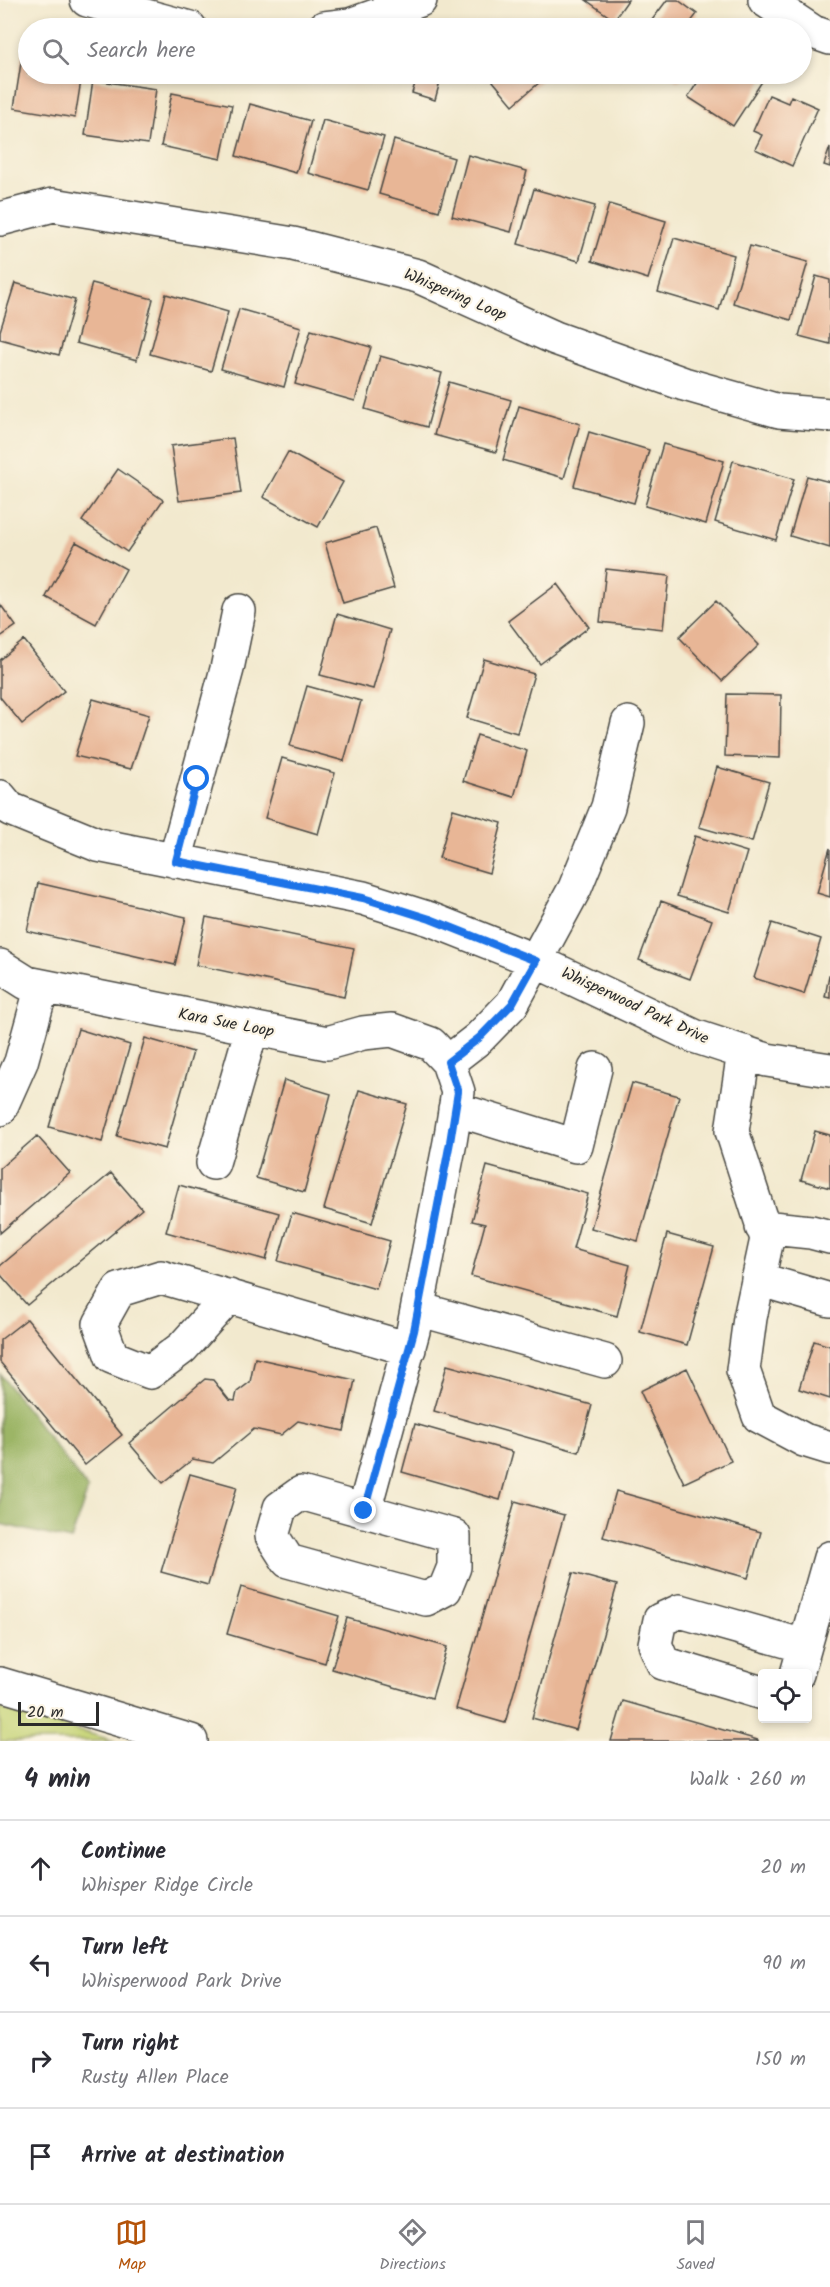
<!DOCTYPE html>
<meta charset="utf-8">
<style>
body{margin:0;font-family:Kalam,sans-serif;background:#f7f7f7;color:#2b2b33}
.controls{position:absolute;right:18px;bottom:18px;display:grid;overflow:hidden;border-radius:6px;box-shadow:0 3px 9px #0003}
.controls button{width:54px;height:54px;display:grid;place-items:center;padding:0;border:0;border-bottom:2px solid #e1e1e2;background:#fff;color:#2b2b33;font:30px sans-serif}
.scale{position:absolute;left:18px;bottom:15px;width:81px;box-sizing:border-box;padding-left:6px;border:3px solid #2b2b2b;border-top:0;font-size:16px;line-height:21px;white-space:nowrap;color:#2b2b2b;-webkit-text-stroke:4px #fcf5e5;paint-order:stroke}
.stop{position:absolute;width:18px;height:18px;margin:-14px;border:4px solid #1a73e8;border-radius:50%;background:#fff}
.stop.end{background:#1a73e8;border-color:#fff;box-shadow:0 2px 6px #0008}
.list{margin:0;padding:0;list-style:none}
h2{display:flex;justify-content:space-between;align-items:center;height:78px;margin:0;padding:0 24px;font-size:26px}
h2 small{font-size:20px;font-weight:400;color:#7c7c81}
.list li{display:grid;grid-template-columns:39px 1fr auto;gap:18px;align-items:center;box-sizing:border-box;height:96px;padding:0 24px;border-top:2px solid #e1e1e2}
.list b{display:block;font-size:22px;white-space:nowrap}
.list p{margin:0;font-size:20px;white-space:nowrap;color:#7c7c81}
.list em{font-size:20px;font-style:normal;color:#7c7c81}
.icon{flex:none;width:33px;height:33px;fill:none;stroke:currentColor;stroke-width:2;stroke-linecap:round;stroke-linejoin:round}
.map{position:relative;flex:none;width:830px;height:1741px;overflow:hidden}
.search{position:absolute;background:#fff;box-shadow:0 3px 9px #0003;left:18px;right:18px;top:18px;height:66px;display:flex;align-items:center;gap:15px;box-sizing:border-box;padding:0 21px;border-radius:33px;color:#7c7c81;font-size:22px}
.sheet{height:462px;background:#fff}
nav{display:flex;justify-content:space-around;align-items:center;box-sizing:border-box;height:84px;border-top:2px solid #e1e1e2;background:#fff;font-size:16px;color:#7c7c81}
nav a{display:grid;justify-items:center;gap:3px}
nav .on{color:#b45309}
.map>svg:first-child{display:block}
.green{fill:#c5d375;stroke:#787f50;stroke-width:1.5}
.forest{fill:#9cb566;stroke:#647048;stroke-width:1.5}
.building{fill:#e8b696}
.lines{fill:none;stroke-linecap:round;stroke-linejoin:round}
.minor-casing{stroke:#494843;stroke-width:36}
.minor{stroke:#fff;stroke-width:33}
.route{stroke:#1a73e8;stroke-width:8}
.labels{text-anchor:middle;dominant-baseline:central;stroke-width:4.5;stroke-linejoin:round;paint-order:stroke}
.street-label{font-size:16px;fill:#2b2b2b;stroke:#fcf5e5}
</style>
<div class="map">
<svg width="830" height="1741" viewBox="0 0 830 1741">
<rect width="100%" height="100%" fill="#fcf5e5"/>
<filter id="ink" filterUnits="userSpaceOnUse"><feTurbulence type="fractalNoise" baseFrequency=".0167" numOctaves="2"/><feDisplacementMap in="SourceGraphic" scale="12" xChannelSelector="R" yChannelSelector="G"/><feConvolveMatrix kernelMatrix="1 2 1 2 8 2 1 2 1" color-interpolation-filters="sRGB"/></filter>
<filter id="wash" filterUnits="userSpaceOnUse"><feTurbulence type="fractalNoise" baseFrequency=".008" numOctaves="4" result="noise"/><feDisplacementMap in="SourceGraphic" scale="24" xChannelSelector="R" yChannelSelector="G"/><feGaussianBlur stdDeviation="1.35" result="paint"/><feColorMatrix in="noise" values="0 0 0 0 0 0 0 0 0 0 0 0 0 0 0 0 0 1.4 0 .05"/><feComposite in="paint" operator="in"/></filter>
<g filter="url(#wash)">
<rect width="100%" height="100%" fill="#f2e9ce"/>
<path class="green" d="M0,1708L115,1741H0Z"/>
<path class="forest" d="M0,1374L88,1489L71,1540L0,1524Z"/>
<g id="blocks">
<path class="building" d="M586,0H628L614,20Z
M667,0H678L697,14L690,23L697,28H646Z
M23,50L28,51V74H82L75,118L14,108Z
M418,74H442L435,100L412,93Z
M487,74H533L540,82L513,105Z
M667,74H685L678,82Z
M703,74H753L763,80L733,126L688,97Z
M93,80L156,89L148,144L85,135Z
M172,93L232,105L221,159L161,146Z
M769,95L788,103L791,96L818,108L792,166L755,149L762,135L753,131Z
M250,104L311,121L296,173L236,156Z
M323,120L384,137L368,190L308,173Z
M394,140L454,158L439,211L379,194Z
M830,147V167L824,165Z
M468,155L527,171L511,232L452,216Z
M534,189L595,206L579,261L518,244Z
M609,204L666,221L648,279L592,261Z
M674,238L734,255L719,310L658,292Z
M750,246L808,262L791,320L733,303Z
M816,276L830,280V344L799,336Z
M15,283L75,300L59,355L0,339V331Z
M92,283L153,299L137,360L76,343Z
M166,294L228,312L211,371L150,354Z
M239,309L301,327L284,387L221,369Z
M311,330L371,347L355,401L295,384Z
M380,356L442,373L427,427L365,409Z
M449,382L511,400L496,452L434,435Z
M519,406L580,424L564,478L503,460Z
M589,432L649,450L634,503L574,486Z
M233,438L241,493L179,501L171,446Z
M663,444L724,461L706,524L645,506Z
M288,452L343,482L318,527L263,497Z
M733,461L794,479L776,540L715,522Z
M118,469L163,500L127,552L82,521Z
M807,476L830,482V548L790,536Z
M376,528L394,588L343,603L325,543Z
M76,542L126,569L96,624L46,597Z
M606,569L669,576L663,629L600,622Z
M557,584L589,627L540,664L508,621Z
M716,601L759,645L722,681L679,637Z
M0,604L16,626L0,637Z
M337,614L390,630L373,689L320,675Z
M24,640L64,691L22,724L0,697V660Z
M484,659L534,674L517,733L467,718Z
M307,686L361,701L344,761L290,746Z
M727,694L781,695L780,758L725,756Z
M93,699L149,715L131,769L75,756Z
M477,735L527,751L514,797L463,781Z
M282,758L335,773L318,834L265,818Z
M717,767L769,782L752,842L699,827Z
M453,809L502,823L489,873L439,858Z
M695,836L747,852L729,912L677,896Z
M830,848V897L817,893Z
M38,883L186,917L175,965L27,931Z
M661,901L712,920L690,979L639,960Z
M206,917L354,948L344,997L196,965Z
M772,923L821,939L804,994L754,978Z
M829,975H830V998L825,997Z
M78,1029L130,1045L102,1142L49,1127Z
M145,1038L193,1052L165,1149L117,1136Z
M284,1080L331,1094L304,1192L256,1178Z
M632,1083L679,1096L638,1241L591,1228Z
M359,1090L407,1104L372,1223L324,1209Z
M815,1131L830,1135V1188L801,1180Z
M37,1136L70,1173L0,1233V1168Z
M487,1166L588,1194L573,1249L630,1265L617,1316L471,1276L485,1224L472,1221Z
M111,1173L142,1209L27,1305L0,1274V1266Z
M179,1185L279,1213L266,1260L166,1232Z
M292,1213L390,1241L376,1289L278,1261Z
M667,1234L714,1247L687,1345L640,1332Z
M27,1319L122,1435L85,1465L0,1362V1340Z
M814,1341L830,1346V1399L799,1389Z
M255,1358L355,1380L344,1431L298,1421L281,1435L254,1429L213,1463L193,1459L163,1483L129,1443L205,1379L213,1380L229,1400L235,1401L237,1392L250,1382Z
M447,1365L592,1405L579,1452L434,1411Z
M687,1368L731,1461L684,1483L640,1391Z
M415,1424L513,1452L500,1500L402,1472Z
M190,1474L237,1487L208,1585L161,1572Z
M616,1491L761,1532L748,1578L603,1537Z
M515,1501L564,1515L505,1723L456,1709Z
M573,1573L617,1585L576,1730L532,1718Z
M241,1587L339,1616L325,1663L227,1634Z
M347,1618L447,1647L432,1698L332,1669Z
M623,1701L758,1740V1741H611Z"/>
</g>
</g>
<g filter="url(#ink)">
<use href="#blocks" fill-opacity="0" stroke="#494843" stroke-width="1.5"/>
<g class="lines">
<g class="minor-casing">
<path id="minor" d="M87,0L190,28
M765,0L813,32L830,38
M324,28L350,25L420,0
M0,219L53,205L293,244L418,276L555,338L684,384L779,411L830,415
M0,797L10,809L98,845L363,898L430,919L536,961L694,1036L767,1060L830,1070
M175,861L227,669L239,611
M0,966L27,983L327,1043L363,1033L392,1030L431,1044L448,1062
M744,1052L732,1131L767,1239L750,1318L743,1370L759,1416L804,1440L830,1448
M0,1109L21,1062L42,986
M455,1109L576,1146L595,1069
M213,1163L252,1028
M762,1227L811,1232L830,1237
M758,1279L830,1300
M229,1296L182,1348L150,1372L112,1357L100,1324L119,1290L161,1277L409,1349
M418,1309L605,1361
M301,1493L454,1536V1567L445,1589L426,1599L288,1561L272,1536L280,1508Z
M364,1511L413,1331L450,1142L458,1092L448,1062L479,1038L512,1004L575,888L608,807L628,723
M797,1674L830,1558
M0,1684L191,1741
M762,1693L663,1663L655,1644L660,1620L680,1611L804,1646"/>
</g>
<use href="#minor" class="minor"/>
</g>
</g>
<g class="lines" filter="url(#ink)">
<path class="route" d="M197,779L176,861L363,898L430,919L536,961L512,1004L479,1038L448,1062L458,1092L450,1142L414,1331L364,1511"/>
</g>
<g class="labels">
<g class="street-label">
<text transform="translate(455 295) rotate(23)">Whispering Loop</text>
<text transform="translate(635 1006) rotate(25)">Whisperwood Park Drive</text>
<text transform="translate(226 1023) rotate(11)">Kara Sue Loop</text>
</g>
</g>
</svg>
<div class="controls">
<button><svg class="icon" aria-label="locate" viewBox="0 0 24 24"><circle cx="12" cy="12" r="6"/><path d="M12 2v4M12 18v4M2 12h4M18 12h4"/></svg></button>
</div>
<div class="scale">20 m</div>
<div class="stop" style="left:197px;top:779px"></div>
<div class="stop end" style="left:364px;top:1511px"></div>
<div class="search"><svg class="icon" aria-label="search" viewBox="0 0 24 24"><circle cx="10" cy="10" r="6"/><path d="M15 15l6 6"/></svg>Search here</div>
</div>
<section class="sheet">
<h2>4 min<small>Walk · 260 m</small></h2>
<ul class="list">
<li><svg class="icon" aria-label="ahead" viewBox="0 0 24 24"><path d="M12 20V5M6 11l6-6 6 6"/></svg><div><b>Continue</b><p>Whisper Ridge Circle</p></div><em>20 m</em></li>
<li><svg class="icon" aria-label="left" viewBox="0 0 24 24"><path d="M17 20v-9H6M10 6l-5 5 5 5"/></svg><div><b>Turn left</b><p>Whisperwood Park Drive</p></div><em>90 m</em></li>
<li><svg class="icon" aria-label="right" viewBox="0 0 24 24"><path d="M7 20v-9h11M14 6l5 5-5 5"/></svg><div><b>Turn right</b><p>Rusty Allen Place</p></div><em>150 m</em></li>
<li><svg class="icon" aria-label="arrive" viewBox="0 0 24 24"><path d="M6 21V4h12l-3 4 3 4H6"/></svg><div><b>Arrive at destination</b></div></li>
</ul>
</section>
<nav>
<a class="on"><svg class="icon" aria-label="map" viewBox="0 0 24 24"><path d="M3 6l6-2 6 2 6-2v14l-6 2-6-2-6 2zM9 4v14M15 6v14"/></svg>Map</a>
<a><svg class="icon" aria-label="directions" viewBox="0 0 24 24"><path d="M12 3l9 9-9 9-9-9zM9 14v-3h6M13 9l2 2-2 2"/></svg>Directions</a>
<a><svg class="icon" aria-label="saved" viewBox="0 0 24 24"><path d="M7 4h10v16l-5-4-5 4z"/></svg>Saved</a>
</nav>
